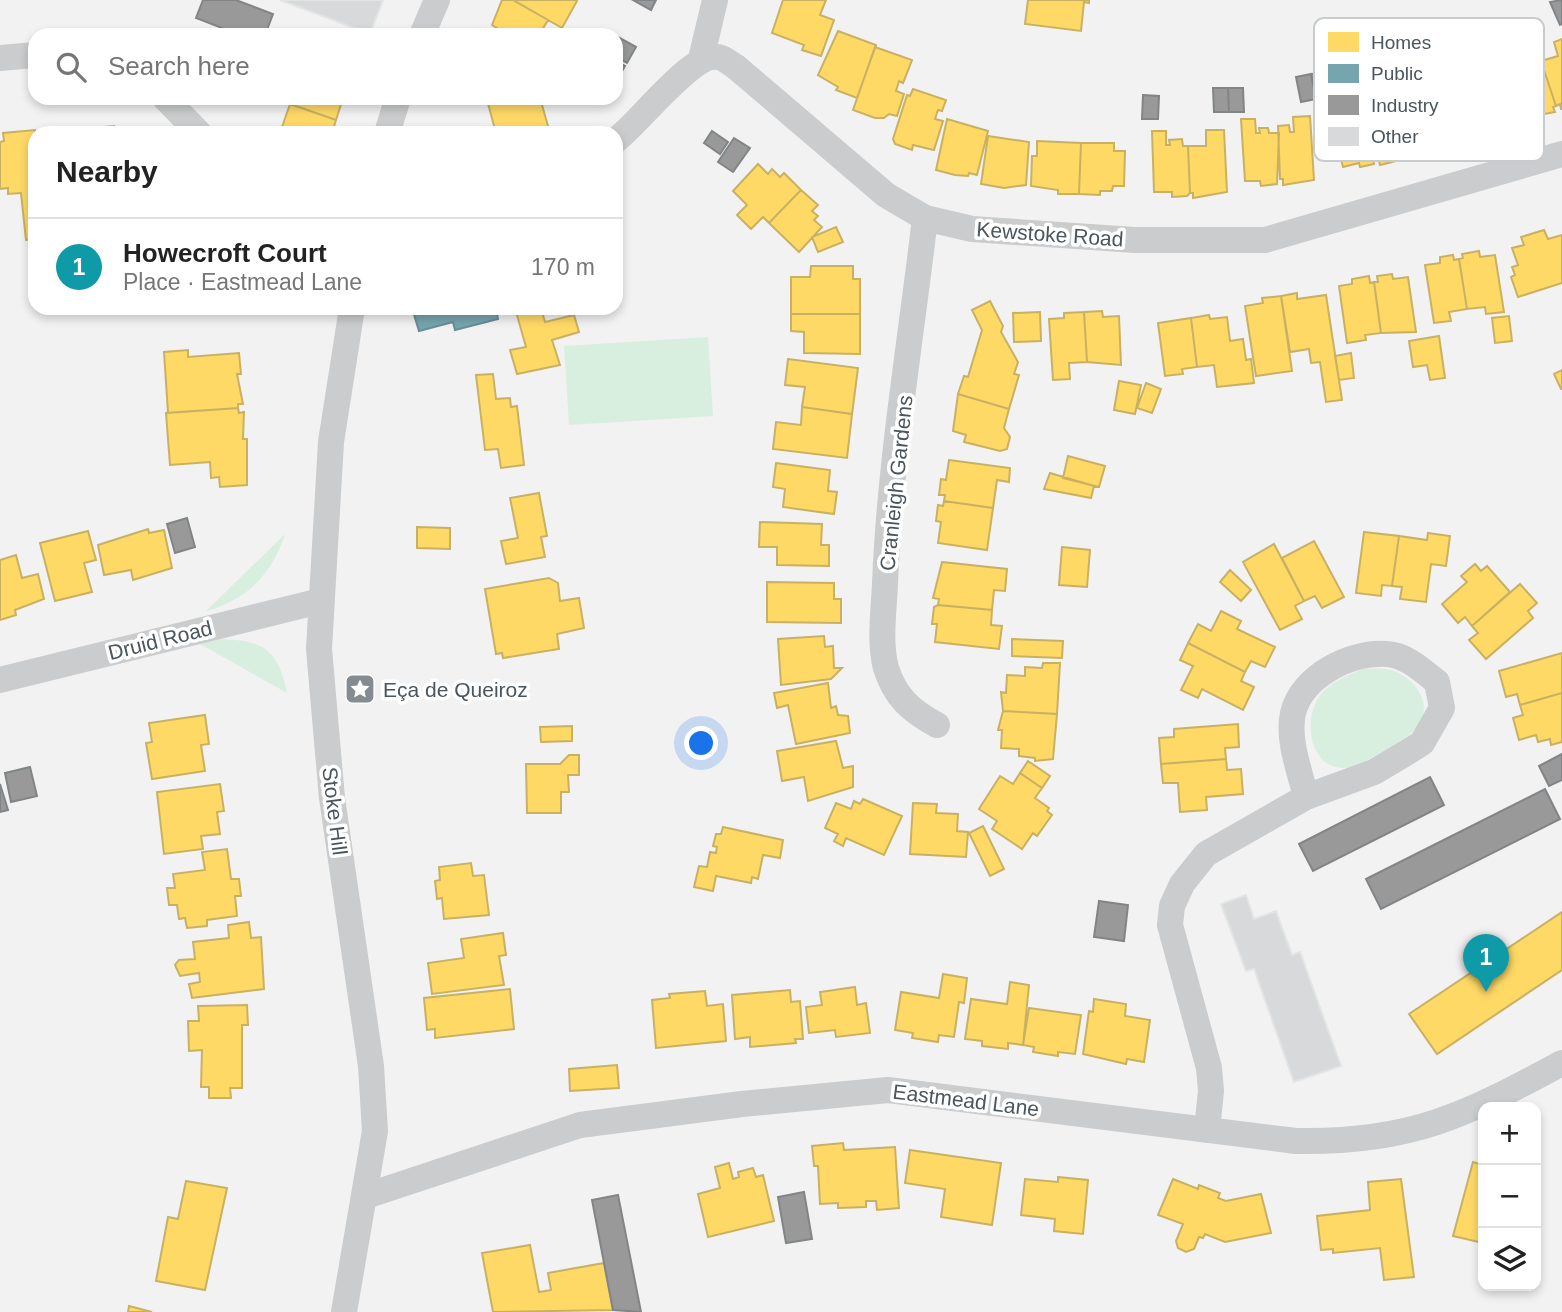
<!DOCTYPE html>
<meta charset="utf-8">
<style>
body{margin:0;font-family:Helvetica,sans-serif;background:#f6f6f6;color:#222}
.controls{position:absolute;right:21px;bottom:21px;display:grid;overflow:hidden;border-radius:14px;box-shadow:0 4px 10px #0003}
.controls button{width:63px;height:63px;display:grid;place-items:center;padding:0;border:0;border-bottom:2px solid #e0e0e0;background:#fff;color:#222;font:35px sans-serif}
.you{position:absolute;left:702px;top:744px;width:24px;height:24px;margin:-18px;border:5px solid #fff;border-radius:50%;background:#1a73e8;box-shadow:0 0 0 10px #1a73e833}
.badge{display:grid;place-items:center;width:46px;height:46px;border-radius:50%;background:#111827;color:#fff;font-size:23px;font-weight:700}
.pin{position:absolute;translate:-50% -58px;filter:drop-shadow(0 2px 4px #0008)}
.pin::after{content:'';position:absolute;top:37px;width:24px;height:21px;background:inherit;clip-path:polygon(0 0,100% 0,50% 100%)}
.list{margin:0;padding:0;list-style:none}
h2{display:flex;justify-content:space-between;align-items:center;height:91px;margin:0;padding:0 28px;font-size:30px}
h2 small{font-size:23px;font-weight:400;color:#767676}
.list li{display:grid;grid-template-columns:46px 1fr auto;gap:21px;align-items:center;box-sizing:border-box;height:98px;padding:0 28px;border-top:2px solid #e0e0e0}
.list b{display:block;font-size:26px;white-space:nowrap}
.list p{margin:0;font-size:23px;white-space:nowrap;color:#767676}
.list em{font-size:23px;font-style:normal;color:#767676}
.icon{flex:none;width:38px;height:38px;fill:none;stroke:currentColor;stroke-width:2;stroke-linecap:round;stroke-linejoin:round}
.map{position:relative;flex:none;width:1562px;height:1312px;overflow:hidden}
.search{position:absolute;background:#fff;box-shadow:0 4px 10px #0003;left:28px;top:28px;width:595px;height:77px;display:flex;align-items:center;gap:18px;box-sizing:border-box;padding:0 24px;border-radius:21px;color:#767676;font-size:26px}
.panel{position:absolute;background:#fff;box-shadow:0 4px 10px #0003;left:28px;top:126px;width:595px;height:189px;border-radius:21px}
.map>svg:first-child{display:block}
.green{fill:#d8efe0}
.homes{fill:#ffd966;stroke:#c9b163;stroke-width:2}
.public{fill:#76a5af;stroke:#698d96;stroke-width:2}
.industry{fill:#999;stroke:#818587;stroke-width:2}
.building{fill:#d8d9da;stroke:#e3e4e4;stroke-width:2}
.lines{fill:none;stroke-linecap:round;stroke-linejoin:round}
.street{stroke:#cacccd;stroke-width:26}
.labels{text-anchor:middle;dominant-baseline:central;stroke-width:7;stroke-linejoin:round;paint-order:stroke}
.street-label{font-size:21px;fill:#4a555d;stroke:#fff}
.poi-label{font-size:21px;fill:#4a555d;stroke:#fff;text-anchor:start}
.key{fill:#fff;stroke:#c9ccce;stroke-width:2}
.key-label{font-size:19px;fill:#4a555d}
</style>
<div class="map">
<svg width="1562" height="1312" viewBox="0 0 1562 1312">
<rect width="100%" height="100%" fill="#f2f2f2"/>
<path class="green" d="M708,337L713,416L569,425L564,346Z
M285,534C272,574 247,600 206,611Z
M219,639C262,640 278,648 287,693L200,644Z
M1363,669C1370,669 1378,668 1385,669C1408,671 1434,699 1420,722C1412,736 1398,743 1383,751C1374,756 1364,763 1355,766C1315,778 1302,731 1316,702C1325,684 1346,676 1363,669Z"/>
<path class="homes" d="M502,0H513L548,20L539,35H509L492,25Z
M513,0H576L577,1L562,28Z
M783,0H826L820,15L834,20L821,56L802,50L804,45L772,33Z
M1028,0H1089V3L1084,2L1081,31L1025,24Z
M838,31L876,45L857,98L836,90L838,87L818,75Z
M1562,39V109H1561L1560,104L1556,106L1541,61L1558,56L1554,42Z
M875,47L912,60L903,83L899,81L896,91L904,94L897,116L889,114L884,118H875L853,110Z
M1517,55L1521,67L1541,61L1556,106L1553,107L1555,112L1523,118L1505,59Z
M913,89L946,100L942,111L938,110L935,119L943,121L934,150L913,145L912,150L895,144L893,139L907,95L910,96Z
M1391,90L1395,105L1404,102L1416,151L1394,156L1396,161L1380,165L1365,105L1376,103L1378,109L1383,108L1379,93Z
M292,98H343L336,120L290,104Z
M494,98H540L550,133H496L487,100Z
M1343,102L1346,115L1366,110L1378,159L1373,160L1374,164L1360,167L1359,163L1343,167L1327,105Z
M290,104L336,120L332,133H300L282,127Z
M1310,116L1314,180L1283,185V179H1280L1278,126L1289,125L1290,132H1294L1293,117Z
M947,119L988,131L977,175L969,173L968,176L955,175L936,170Z
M1241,119H1255L1256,133H1260L1259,128H1268L1269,133H1279L1277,184L1261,186L1260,181H1245Z
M114,126L115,133H59V131Z
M282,127L300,133H280Z
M35,130V239L26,240L21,193L8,194V188L0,189V142L4,141L3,133Z
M1206,130H1224L1227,192L1193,198V193H1190L1188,146H1206Z
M1152,131H1166V145H1170L1169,140L1182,139L1183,146H1188L1190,193L1187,196L1172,197V192H1154Z
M988,136L1029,142L1026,185L1004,188L981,184Z
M1037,141L1081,143L1079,194H1058V190L1031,186L1032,156H1037Z
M1081,143H1114V151H1125L1124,186H1113L1112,191H1100V195L1079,194Z
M758,164L768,174L772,169L780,177L784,173L801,190L769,223L763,217L751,229L737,215L747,205L733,191Z
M801,190L818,205L812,211L818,216L814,220L822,227L799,252L769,223Z
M836,227L843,242L818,252L812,237Z
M1544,230L1548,239L1562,235V283L1518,297L1511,277L1515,275L1512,267L1518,265L1512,248L1524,245L1521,237Z
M1479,251L1480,257L1495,255L1504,312L1486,314L1485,307L1467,309L1459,259L1463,258L1462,254Z
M1453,255L1454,260L1459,259L1467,309L1449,312L1451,321L1434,323L1425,265L1440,263V257Z
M811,266H853V279H860V314H791V277H810Z
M1392,274L1393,279L1408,277L1416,332L1381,333L1374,282H1378L1377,276Z
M1369,276L1370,283L1374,282L1381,333L1365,335L1366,340L1347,343L1339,286L1352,284V279Z
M1297,293V299L1326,295L1342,400L1326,402L1320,362L1311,363L1309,349L1290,352L1281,296Z
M1281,296L1292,371L1256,376L1245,306L1263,303L1262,298Z
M990,301L1003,326L1001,332L1018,362L1014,374L1019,375L1009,409L958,394L964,376L968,377L982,330L972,310Z
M515,308H541L545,322L574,315L579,332L552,340L560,365L517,374L510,350L526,347Z
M1102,311L1103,317L1119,316L1121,365L1087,362L1084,312Z
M1040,312L1041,341L1014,342L1013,313Z
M1084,312L1087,362L1069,363L1070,379L1053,380L1049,319L1064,318V313Z
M791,314H860V354L804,353V332L791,331Z
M1209,315L1210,319L1227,317L1230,341L1243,339L1246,360L1251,359L1254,383L1217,387L1214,365L1197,367L1191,318Z
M1509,316L1512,341L1495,343L1492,318Z
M1191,318L1197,367L1182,369L1183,374L1165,376L1158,323Z
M1439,336L1445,378L1430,380L1427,365L1413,367L1409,341Z
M188,350V357L239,353L241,374H237L243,404H238V408L168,413L164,352Z
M1351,353L1354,378L1339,380L1335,356Z
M788,359L858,368L852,414L802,407L805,387L785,385Z
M1562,370V389H1561L1554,374Z
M493,374L496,399L510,398L511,407L517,406L524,465L501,468L498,449L485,450L476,375Z
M1119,381L1141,385L1135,414L1114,410Z
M1146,383L1161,389L1152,413L1137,408Z
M958,394L1009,409L1004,428L1010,437L1007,449L1000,451L964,442L966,435L953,431Z
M802,407L852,414L847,458L773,449L776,422L801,425Z
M238,408L239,413L244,412L243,439H247V485L220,487L219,477L211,478L210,462L170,465L166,413Z
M1068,456L1105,466L1099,487L1063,478Z
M949,460L1010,468L1009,482L997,480L993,508L944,501L945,495H939L941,479L946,480Z
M776,463L830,470L828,491L837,492L834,514L783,507L785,489L773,487Z
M1050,473L1094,486L1091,498L1044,489Z
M539,493L547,536L541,537L545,557L506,564L501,541L518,538L510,498Z
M944,501L993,508L987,550L938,543L941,522L936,521L938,505L943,506Z
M760,522L822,524L821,545H829V566L777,565V547H759Z
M417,527L450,528V549L417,548Z
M148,529L149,533L164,530L172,568L133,580L131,570L104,575L98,545Z
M88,531L96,560L84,563L92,592L55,601L40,543Z
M1364,532L1399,536L1392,586L1382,585L1381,596L1356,593Z
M1428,533L1450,536L1446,566L1431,564L1426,602L1400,599L1402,587L1392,586L1399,536L1427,540Z
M1314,541L1344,597L1322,608L1315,596L1304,601L1282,558Z
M1274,544L1304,601L1295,606L1302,619L1280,630L1243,562Z
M1062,547L1090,550L1087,587L1059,585Z
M16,555L22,578L38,574L44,599L15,610L16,615L0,620V560Z
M942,562L1007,569L1005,591L994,590L992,610L938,605L939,599L933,598Z
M1475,564L1481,571L1487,566L1510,592L1472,626L1465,617L1458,623L1442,604L1467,582L1461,576Z
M1230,570L1251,590L1241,601L1220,582Z
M549,578L558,583L560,601L579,598L584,628L557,634L559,649L503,658L502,653L496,654L485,589Z
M767,582L834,583V599H841V623L767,622Z
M1520,584L1537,603L1528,611L1533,618L1486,659L1469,640L1478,633L1472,626Z
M938,605L992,610L991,625L1002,626L999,649L935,642L937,624H932L934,607Z
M1221,611L1241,621L1237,629L1275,647L1265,667L1251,661L1245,672L1188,643L1198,624L1211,631Z
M824,636L825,647L833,646L834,668H842L831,679L781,685L778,639Z
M1012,639L1063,641L1062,658L1012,656Z
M1188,643L1245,672L1241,681L1254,687L1243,710L1202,689L1198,698L1181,690L1193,666L1180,660Z
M1562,653V693L1520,705L1517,694L1506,697L1499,671Z
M1043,663H1060L1057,714L1003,711L1001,692L1006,693L1007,675L1025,676V667L1042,668Z
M828,683L831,708L836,706L838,715L848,716L850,733L796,744L788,705L777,708L774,693Z
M1562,693V742L1551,745L1550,739L1538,742L1536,735L1519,740L1513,718L1523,715L1520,705Z
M1003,711L1057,714L1053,759L1035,761V758L1019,756V749L1001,748L1002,730H998Z
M205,715L209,744L201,745L205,771L152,779L146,743L152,742L149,723Z
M1238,724L1239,747L1225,748L1226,759L1161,764L1159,738L1174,737V729Z
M572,726V741L541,742L540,727Z
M836,741L843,768L853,766V787L808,801L804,777L782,781L777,751Z
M569,755H579V775H568L569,792H561V813H527L526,764H560Z
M1226,759L1227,770L1241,769L1243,794L1206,797L1207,810L1180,812L1178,783H1163L1161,764Z
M1028,761L1050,776L1042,788L1020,773Z
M1020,773L1042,788L1035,798L1049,808L1047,811L1052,815L1037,836L1033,833L1022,849L992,829L997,821L979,809L1000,776L1013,784Z
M220,784L224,811L217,812L220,834L201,836L203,849L164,854L157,792Z
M863,799L902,816L884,855L846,838L843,846L834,841L838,834L825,828L836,803L851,809L854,801L860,804Z
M913,803L937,804L936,813L958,814L957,831L968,832L966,857L910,854Z
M983,826L1004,869L990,876L969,833Z
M723,827L783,840L780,858L763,855L758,879L752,877L751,883L716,876L713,891L694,887L699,866L707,867L710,852L716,853L717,847L713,846L716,834H721Z
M227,849L231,879H239L241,896H235L237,916L207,920V926L187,928L185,918L179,919L177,905H169L167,888H175L173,874L205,870L202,852Z
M471,863L473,876L484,875L489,915L444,919L442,898L437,899L435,881L440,880L439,867Z
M1562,912V970L1437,1054L1409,1014Z
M249,922L251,938L261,937L264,989L192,998L189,984L200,982L199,973L180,976L175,965L179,960L195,959L193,942L229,938L228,925Z
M503,933L506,955L499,956L504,985L432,994L428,963L464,958L461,939Z
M943,974L967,978L964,1003L959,1002L954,1037L939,1035L938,1042L912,1038L913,1033L895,1030L901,992L939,998Z
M1010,982L1029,985L1023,1045L1008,1043V1049L982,1046V1041L965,1039L971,999L1007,1004Z
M855,987L857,1005L866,1003L870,1033L836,1037L835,1030L809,1033L806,1007L822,1005L820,992Z
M510,989L514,1029L435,1038V1029L427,1030L424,998Z
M790,990L791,1002L800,1001L803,1039H795L796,1043L750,1047V1037L735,1039L732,995Z
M705,991L707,1006L723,1004L726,1041L656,1048L652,1000L670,998L669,994Z
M1094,999L1126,1004L1125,1016L1150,1020L1144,1062L1127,1059L1126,1064L1083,1054L1089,1011L1093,1012Z
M247,1005L248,1025H242V1088H230L231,1098H209V1087H201L202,1050L189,1051L188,1021H199L198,1006Z
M1029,1008L1081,1015L1075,1054L1058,1052V1056L1033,1052L1034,1047L1023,1045Z
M617,1065L619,1088L570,1091L569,1069Z
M843,1143L844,1150L895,1147L899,1208L877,1210L876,1201H866V1207L838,1208V1203L820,1204L818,1166H814L812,1146Z
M910,1150L1001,1163L992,1225L941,1217L945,1189L905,1183Z
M1473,1162L1483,1165V1243L1453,1236Z
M729,1163L733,1179L739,1177L738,1172L753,1168L756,1177L763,1175L774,1221L708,1237L698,1194L720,1188L715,1167Z
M1058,1177L1088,1180L1083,1234L1054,1231L1055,1219L1021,1215L1025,1179L1058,1182Z
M1173,1179L1198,1189L1199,1185L1220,1193L1218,1198L1226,1201L1261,1194L1271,1233L1225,1242L1205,1234L1203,1238L1199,1237L1194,1249L1186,1252L1178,1248L1176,1241L1183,1224L1158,1215Z
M1401,1179L1414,1277L1384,1280L1380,1248L1333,1253V1249L1321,1250L1317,1216L1370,1210L1368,1182Z
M186,1181L227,1188L205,1290L156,1281L168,1217L178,1219Z
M530,1245L539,1292L551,1290L548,1273L604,1263L613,1310L493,1312L482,1253Z
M129,1306L152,1312H128Z"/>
<path class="public" d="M412,308H496L498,319L455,330L453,322L419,331Z"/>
<path class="industry" d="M203,0H236L273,14L265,35H240L196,18Z
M633,0H656L651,10Z
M1562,0V24L1560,25L1550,2Z
M616,36L636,47L627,63L616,57Z
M616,61L625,66L616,82Z
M1325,72L1330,97L1316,99L1311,74Z
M1311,74L1316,99L1301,102L1296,77Z
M1213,88H1228L1229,112H1214Z
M1228,88H1243L1244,112H1229Z
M1143,95L1159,96L1158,119H1142Z
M712,131L728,142L720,154L704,143Z
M734,138L750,148L733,172L718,162Z
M187,518L195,547L175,553L167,524Z
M1562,754V780L1549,786L1539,766Z
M30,767L37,796L11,802L5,773Z
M1430,777L1444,805L1313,871L1299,844Z
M0,784L8,810L0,812Z
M1545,789L1560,819L1381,909L1366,879Z
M1099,901L1128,905L1124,941L1094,937Z
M804,1192L812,1239L786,1243L778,1197Z
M618,1195L641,1312L613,1310L592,1200Z"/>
<path class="building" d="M280,0H383L370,34Z
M1246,895L1254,919L1276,911L1292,955L1300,952L1341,1066L1294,1082L1254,969L1246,971L1221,904Z"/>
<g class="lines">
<path class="street" d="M422,35L437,0
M0,58L35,55
M701,59L715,0
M165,98L199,133
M387,133L398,98
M616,140C639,123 692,53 717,57C723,57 731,64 736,67L886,195L925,218L972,229L1135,240H1265L1562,154
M925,218C911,339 890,461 885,583C884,610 879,642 886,668C895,697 911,711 937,725
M0,680L320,601
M1207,1130L1211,1091L1209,1068L1170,925L1172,906L1182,884L1206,854L1306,797L1374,772L1406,753L1422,743L1442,708L1437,682C1423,671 1406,655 1387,654C1351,651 1302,676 1293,713C1287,739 1300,772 1306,797
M366,1196L580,1125L742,1104L888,1090L1296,1141C1410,1143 1464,1116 1562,1063
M344,1312L375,1131L371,1066L332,798L319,649L331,442L352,308"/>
</g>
<defs>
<g id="sight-square" transform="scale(1.575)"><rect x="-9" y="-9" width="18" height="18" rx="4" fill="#858c91" stroke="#fff"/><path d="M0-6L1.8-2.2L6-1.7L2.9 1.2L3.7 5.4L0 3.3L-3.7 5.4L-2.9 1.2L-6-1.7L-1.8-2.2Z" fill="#fff"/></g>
</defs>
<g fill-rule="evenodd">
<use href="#sight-square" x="360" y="689"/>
</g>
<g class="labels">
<g class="street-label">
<text transform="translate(1050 234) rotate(4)">Kewstoke Road</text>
<text transform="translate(896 483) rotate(-84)">Cranleigh Gardens</text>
<text transform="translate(160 640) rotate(-14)">Druid Road</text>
<text transform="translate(335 811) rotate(83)">Stoke Hill</text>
<text transform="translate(966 1100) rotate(7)">Eastmead Lane</text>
</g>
<g class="poi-label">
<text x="383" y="689">Eça de Queiroz</text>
</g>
</g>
<rect x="1314" y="18" width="230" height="143" rx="10" class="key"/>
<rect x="1328" y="32" width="31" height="20" fill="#ffd966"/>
<rect x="1328" y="64" width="31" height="19" fill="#76a5af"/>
<rect x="1328" y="95" width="31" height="20" fill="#999"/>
<rect x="1328" y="127" width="31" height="19" fill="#d8d9da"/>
<g class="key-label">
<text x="1371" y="49">Homes</text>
<text x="1371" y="80">Public</text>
<text x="1371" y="112">Industry</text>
<text x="1371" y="143">Other</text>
</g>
</svg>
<div class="controls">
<button>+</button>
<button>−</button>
<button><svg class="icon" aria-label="layers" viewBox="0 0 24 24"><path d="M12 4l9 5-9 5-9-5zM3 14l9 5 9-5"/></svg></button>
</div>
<div class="you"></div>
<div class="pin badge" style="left:1486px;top:992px;background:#0f9aa8">1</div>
<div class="search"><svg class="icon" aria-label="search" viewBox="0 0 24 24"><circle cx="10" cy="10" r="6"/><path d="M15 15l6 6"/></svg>Search here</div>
<section class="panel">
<h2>Nearby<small></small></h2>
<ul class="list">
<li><span class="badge" style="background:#0f9aa8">1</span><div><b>Howecroft Court</b><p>Place · Eastmead Lane</p></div><em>170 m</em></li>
</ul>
</section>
</div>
